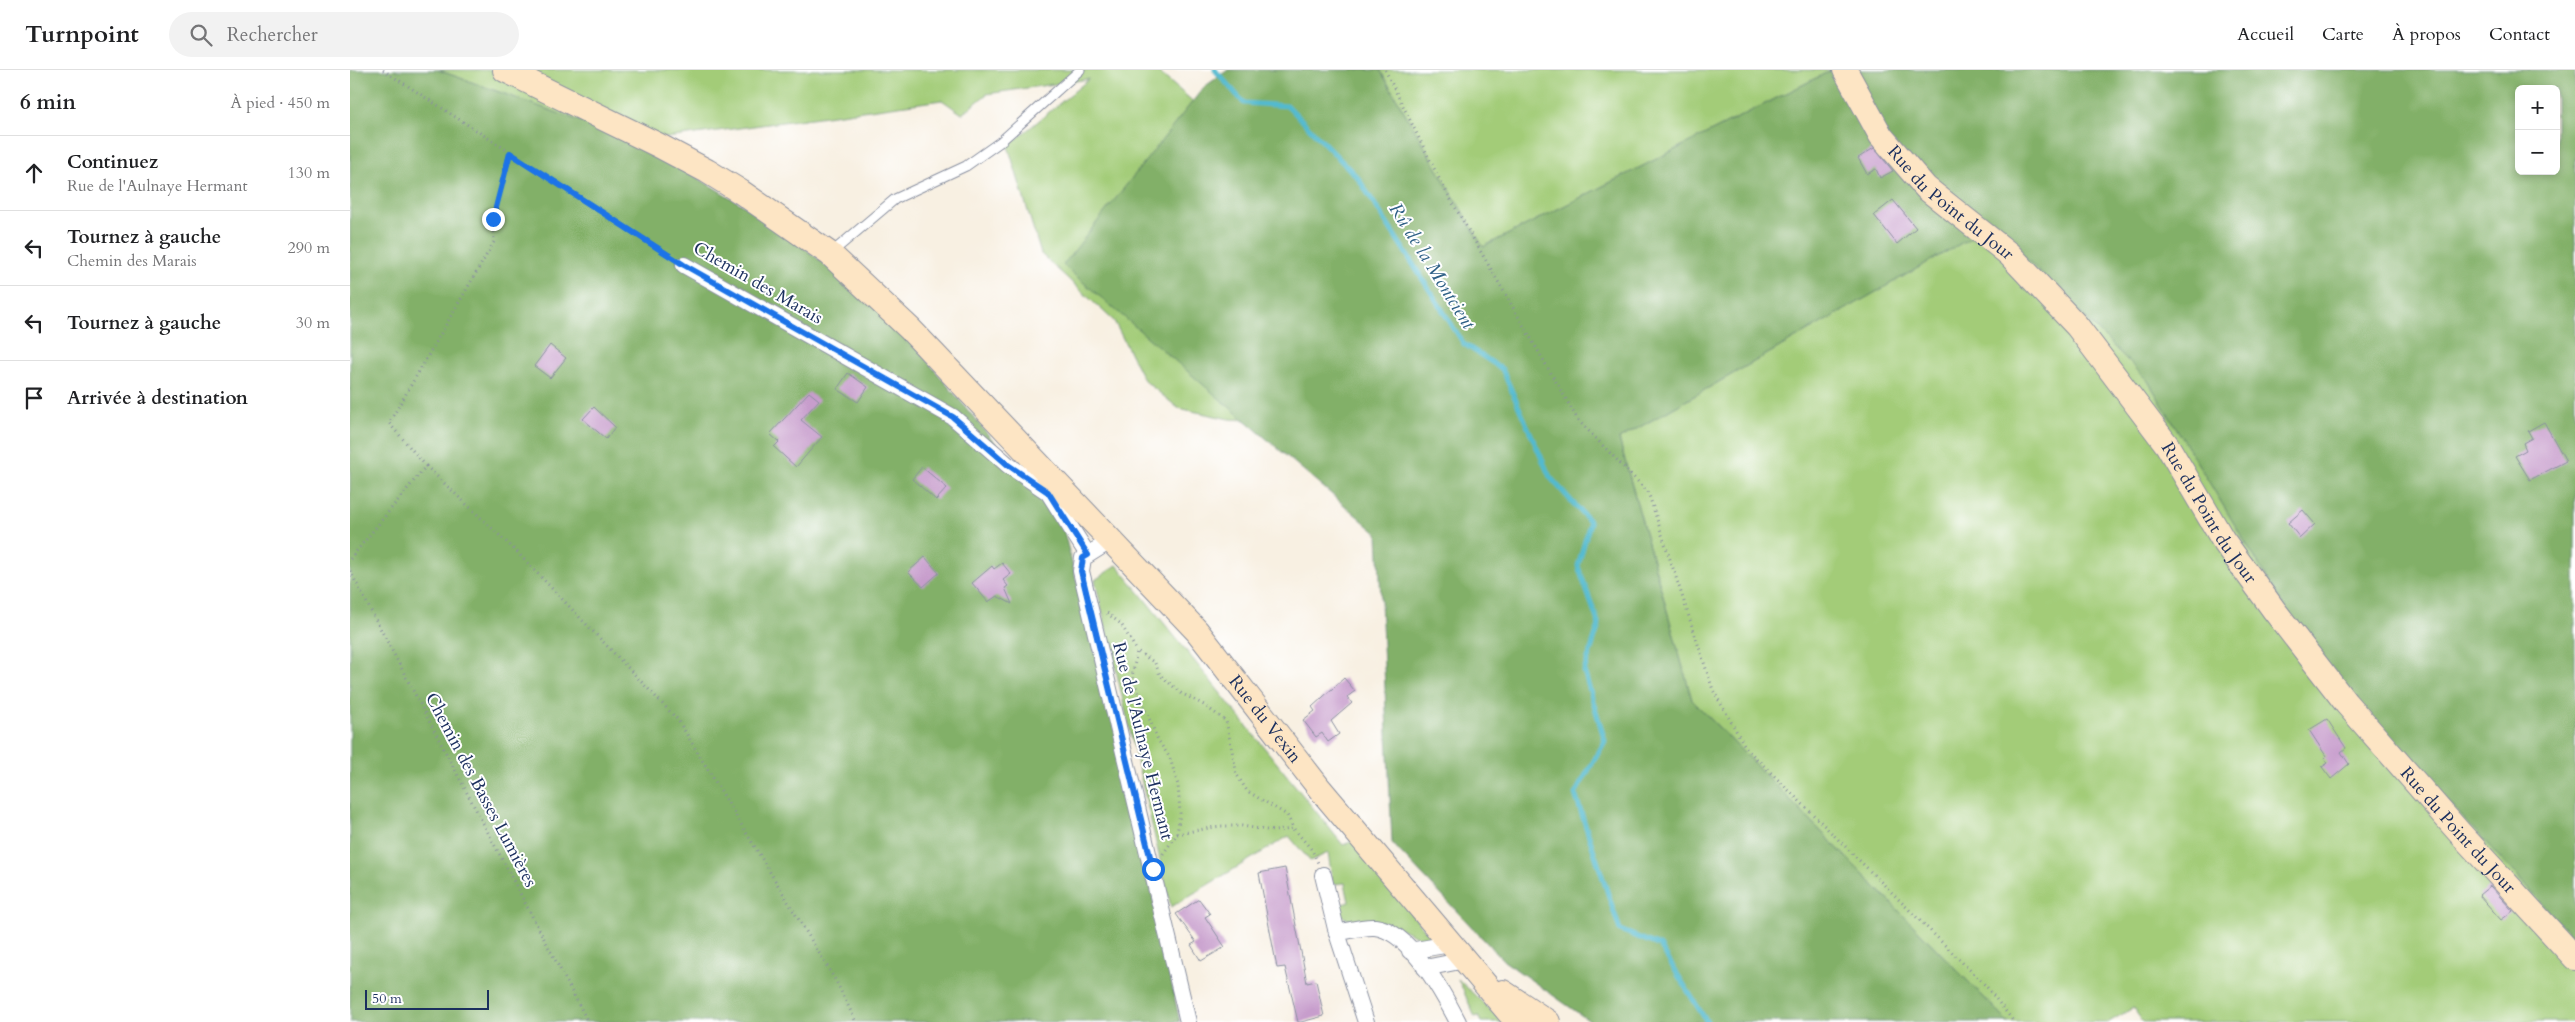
<!DOCTYPE html>
<html lang="fr">
<meta charset="utf-8">
<style>
body{margin:0;font-family:Cardo,serif;background:#f2f2f2;color:#202124}
.controls{position:absolute;right:15px;top:15px;display:grid;overflow:hidden;border-radius:8px;box-shadow:0 2px 8px #0003}
.controls button{width:45px;height:45px;display:grid;place-items:center;padding:0;border:0;border-bottom:1px solid #e0e0e0;background:#fff;color:#202124;font:25px sans-serif}
.scale{position:absolute;left:15px;bottom:12px;width:124px;box-sizing:border-box;padding-left:5px;border:2px solid #1b2f5e;border-top:0;font-size:14px;line-height:18px;white-space:nowrap;color:#1b2f5e;-webkit-text-stroke:4px #fff;paint-order:stroke}
.stop{position:absolute;width:15px;height:15px;margin:-11px;border:4px solid #1a73e8;border-radius:50%;background:#fff}
.stop.end{background:#1a73e8;border-color:#fff;box-shadow:0 1px 5px #0008}
.list{margin:0;padding:0;list-style:none}
h2{display:flex;justify-content:space-between;align-items:center;height:65px;margin:0;padding:0 20px;font-size:21px}
h2 small{font-size:16px;font-weight:400;color:#757577}
.list li{display:grid;grid-template-columns:32px 1fr auto;gap:15px;align-items:center;box-sizing:border-box;height:75px;padding:0 20px;border-top:1px solid #e0e0e0}
.list b{display:block;font-size:19px;white-space:nowrap}
.list p{margin:0;font-size:16px;white-space:nowrap;color:#757577}
.list em{font-size:16px;font-style:normal;color:#757577}
.icon{flex:none;width:28px;height:28px;fill:none;stroke:currentColor;stroke-width:2;stroke-linecap:round;stroke-linejoin:round}
.map{position:relative;flex:none;width:2225px;height:952px;overflow:hidden}
header{display:flex;align-items:center;gap:30px;box-sizing:border-box;height:70px;padding:0 25px;background:#fff;border-bottom:1px solid #e0e0e0}
header strong{font-size:24px}
nav{display:flex;gap:28px;margin-inline-start:auto;font-size:18px}
.search{width:350px;height:45px;background:#f2f2f2;display:flex;align-items:center;gap:12px;box-sizing:border-box;padding:0 18px;border-radius:28px;color:#757577;font-size:19px}
main{display:flex}
aside{flex:1;background:#fff}
.map>svg:first-child{display:block}
.green{fill:#a3cc78;stroke:#5f7e6b}
.forest{fill:#82b068;stroke:#4e7063;fill-rule:evenodd}
.lines{fill:none;stroke-linecap:round;stroke-linejoin:round}
.stream{stroke:#52bacf;stroke-width:5}
.building{fill:#c79dcc}
.lane-casing{stroke:#8a90a0;stroke-width:11}
.street-casing{stroke:#8a90a0;stroke-width:18}
.secondary-casing{stroke:#8a90a0;stroke-width:26}
.path{stroke:#8a90a0;stroke-width:3;stroke-dasharray:1 4;stroke-linecap:butt}
.lane{stroke:#fff;stroke-width:9}
.street{stroke:#fff;stroke-width:16}
.secondary{stroke:#fde5c4;stroke-width:24}
.route{stroke:#1a73e8;stroke-width:6}
.labels{text-anchor:middle;dominant-baseline:central;stroke-width:4;stroke-linejoin:round;paint-order:stroke}
.street-label{font-size:18px;fill:#1b2f5e;stroke:#fff}
.water-label{font-size:19px;font-style:italic;fill:#2e6086;stroke:#fff}
</style>
<header>
<strong>Turnpoint</strong>
<div class="search"><svg class="icon" aria-label="search" viewBox="0 0 24 24"><circle cx="10" cy="10" r="6"/><path d="M15 15l6 6"/></svg>Rechercher</div>
<nav><a>Accueil</a><a>Carte</a><a>À propos</a><a>Contact</a></nav>
</header>
<main>
<aside>
<h2>6 min<small>À pied · 450 m</small></h2>
<ul class="list">
<li><svg class="icon" aria-label="ahead" viewBox="0 0 24 24"><path d="M12 20V5M6 11l6-6 6 6"/></svg><div><b>Continuez</b><p>Rue de l'Aulnaye Hermant</p></div><em>130 m</em></li>
<li><svg class="icon" aria-label="left" viewBox="0 0 24 24"><path d="M17 20v-9H6M10 6l-5 5 5 5"/></svg><div><b>Tournez à gauche</b><p>Chemin des Marais</p></div><em>290 m</em></li>
<li><svg class="icon" aria-label="left" viewBox="0 0 24 24"><path d="M17 20v-9H6M10 6l-5 5 5 5"/></svg><div><b>Tournez à gauche</b></div><em>30 m</em></li>
<li><svg class="icon" aria-label="arrive" viewBox="0 0 24 24"><path d="M6 21V4h12l-3 4 3 4H6"/></svg><div><b>Arrivée à destination</b></div></li>
</ul>
</aside>
<div class="map">
<svg width="2225" height="952" viewBox="0 0 2225 952">
<rect width="100%" height="100%" fill="#fff"/>
<filter id="ink" filterUnits="userSpaceOnUse"><feTurbulence type="fractalNoise" baseFrequency=".02" numOctaves="2"/><feDisplacementMap in="SourceGraphic" scale="10" xChannelSelector="R" yChannelSelector="G"/><feConvolveMatrix kernelMatrix="1 2 1 2 8 2 1 2 1" color-interpolation-filters="sRGB"/></filter>
<filter id="wash" filterUnits="userSpaceOnUse"><feTurbulence type="fractalNoise" baseFrequency=".0096" numOctaves="4" result="noise"/><feDisplacementMap in="SourceGraphic" scale="20" xChannelSelector="R" yChannelSelector="G"/><feGaussianBlur stdDeviation="1.12" result="paint"/><feColorMatrix in="noise" values="0 0 0 0 0 0 0 0 0 0 0 0 0 0 0 0 0 1.4 0 .05"/><feComposite in="paint" operator="in"/></filter>
<g filter="url(#wash)">
<rect width="100%" height="100%" fill="#f8f0e2"/>
<path class="green" d="M88,0H806L879,62L1034,458L945,353L879,349L828,338L794,310L764,251L691,184L658,76L739,9L637,24L612,44L592,30L288,72Z
M1030,0H1482L1133,177Z
M1643,155L1798,311L1964,586L2225,869V952H1793L1783,938L1759,952H1658L1342,630L1269,369Z
M767,495L993,775L1003,771L1083,870L1080,872C1065,866 1052,858 1037,853C1019,848 995,860 986,836L999,832L995,813L983,814L978,783L960,791L939,766L821,837L745,510Z
M1108,909L1153,952H1131L1128,946L1125,947Z"/>
<path class="forest" d="M0,0H88L288,72L426,155L541,247L712,454L770,679L830,952H0Z
M878,0H1030L1133,177L1482,0H2225V869L1964,586L1798,311L1643,155L1269,369L1342,630L1658,952H1241L1154,891L1042,773L1028,464L713,195L854,17ZM2169,19H2206V101H2169Z"/>
<g class="lines">
<path class="stream" d="M865,0L894,33L938,36L1008,108L1114,274L1152,299L1200,407L1240,452L1228,496L1249,555L1234,601L1255,671L1225,724L1270,860L1310,876L1357,952"/>
</g>
<g id="blocks">
<path class="building" d="M1524,78L1543,101L1530,108L1526,99L1517,104L1508,88Z
M1543,130L1566,158L1547,174L1524,145Z
M200,275L216,288L200,308L184,296Z
M498,303L518,317L508,332L487,319Z
M459,322L469,330L451,350L472,367L446,397L424,377L429,372L420,364Z
M244,337L265,357L256,369L233,349Z
M2194,352L2216,391L2180,410L2165,386L2176,380L2173,373L2182,368L2178,361Z
M572,397L597,418L586,430L562,409Z
M1953,440L1965,454L1950,468L1938,453Z
M575,487L589,503L573,517L558,502Z
M652,493L661,504L653,510L658,516L655,518L662,534L647,526L638,532L622,513L642,496L644,499Z
M994,608L1005,621L997,627L1002,633L981,651L989,664L978,672L972,663L966,667L953,650L965,641L962,637Z
M1977,649L1996,678L1991,682L1999,694L1981,709L1972,697L1978,693L1974,688L1976,686L1959,660Z
M935,798L957,913L966,911L974,946L951,952H948L935,897L927,898L909,803Z
M2140,816L2163,841L2151,850L2129,825Z
M849,829L860,844L855,847L875,877L851,891L841,875L846,872L826,844Z"/>
</g>
</g>
<g filter="url(#ink)">
<use href="#blocks" fill-opacity="0" stroke="#8a90a0" stroke-width="1"/>
<g class="lines">
<g class="lane-casing">
<path id="lane" d="M480,184L545,129L616,96L650,72L730,0"/>
</g>
<g class="street-casing">
<path id="street" d="M334,195L603,347L658,395L698,422L738,485
M760,471L733,488L731,501L838,952
M973,805L987,863L1016,952
M987,863C998,861 1013,856 1025,857C1060,861 1093,923 1108,952
M1060,881L1100,874
M1075,898L1115,890"/>
</g>
<g class="secondary-casing">
<g id="secondary">
<path id="s1" d="M155,0L308,75L357,101L391,122L480,184L560,259L847,561L970,719L1167,952"/>
<path id="s2" d="M1495,0L1531,66L1576,118L1659,184L1727,256L1817,375L1873,470L1924,540L1996,633L2108,761L2225,888"/>
<path d="M1153,922L1198,952"/>
</g>
</g>
<path class="path" d="M33,0L322,187
M1035,0L1094,118L1228,350L1298,422L1363,620L1396,678L1636,916L1664,952
M76,396L167,482L328,650L486,911L506,952
M0,489L76,396L39,353L144,172L143,149L160,83
M0,501L238,952
M757,543L771,554L787,581
M827,764L870,756H892L923,761L944,759
M813,784L827,764L830,743L828,715L820,688L808,670L782,607L787,581L805,593L810,605L831,623L854,635L876,651L887,705L897,721L937,745L944,759L962,780L968,793"/>
<use href="#lane" class="lane"/>
<use href="#street" class="street"/>
<use href="#secondary" class="secondary"/>
</g>
</g>
<g class="lines" filter="url(#ink)">
<path class="route" d="M143,149L160,83L334,195L603,347L658,395L698,422L738,485L733,488L731,501L803,799"/>
</g>
<g class="labels">
<g class="street-label">
<text stroke="none"><textPath href="#s2" startOffset="172">Rue du Point du Jour</textPath></text>
<text transform="translate(408 213) rotate(30)">Chemin des Marais</text>
<text stroke="none"><textPath href="#s2" startOffset="578">Rue du Point du Jour</textPath></text>
<text stroke="none"><textPath href="#s1" startOffset="1012">Rue du Vexin</textPath></text>
<text transform="translate(793 671) rotate(76)">Rue de l'Aulnaye Hermant</text>
<text transform="translate(131 720) rotate(62)">Chemin des Basses Lumières</text>
<text stroke="none"><textPath href="#s2" startOffset="982">Rue du Point du Jour</textPath></text>
</g>
<g class="water-label">
<text transform="translate(1082 196) rotate(58)">Rû de la Montcient</text>
</g>
</g>
</svg>
<div class="controls">
<button>+</button>
<button>−</button>
</div>
<div class="scale">50 m</div>
<div class="stop" style="left:803px;top:799px"></div>
<div class="stop end" style="left:143px;top:149px"></div>
</div>
</main>
